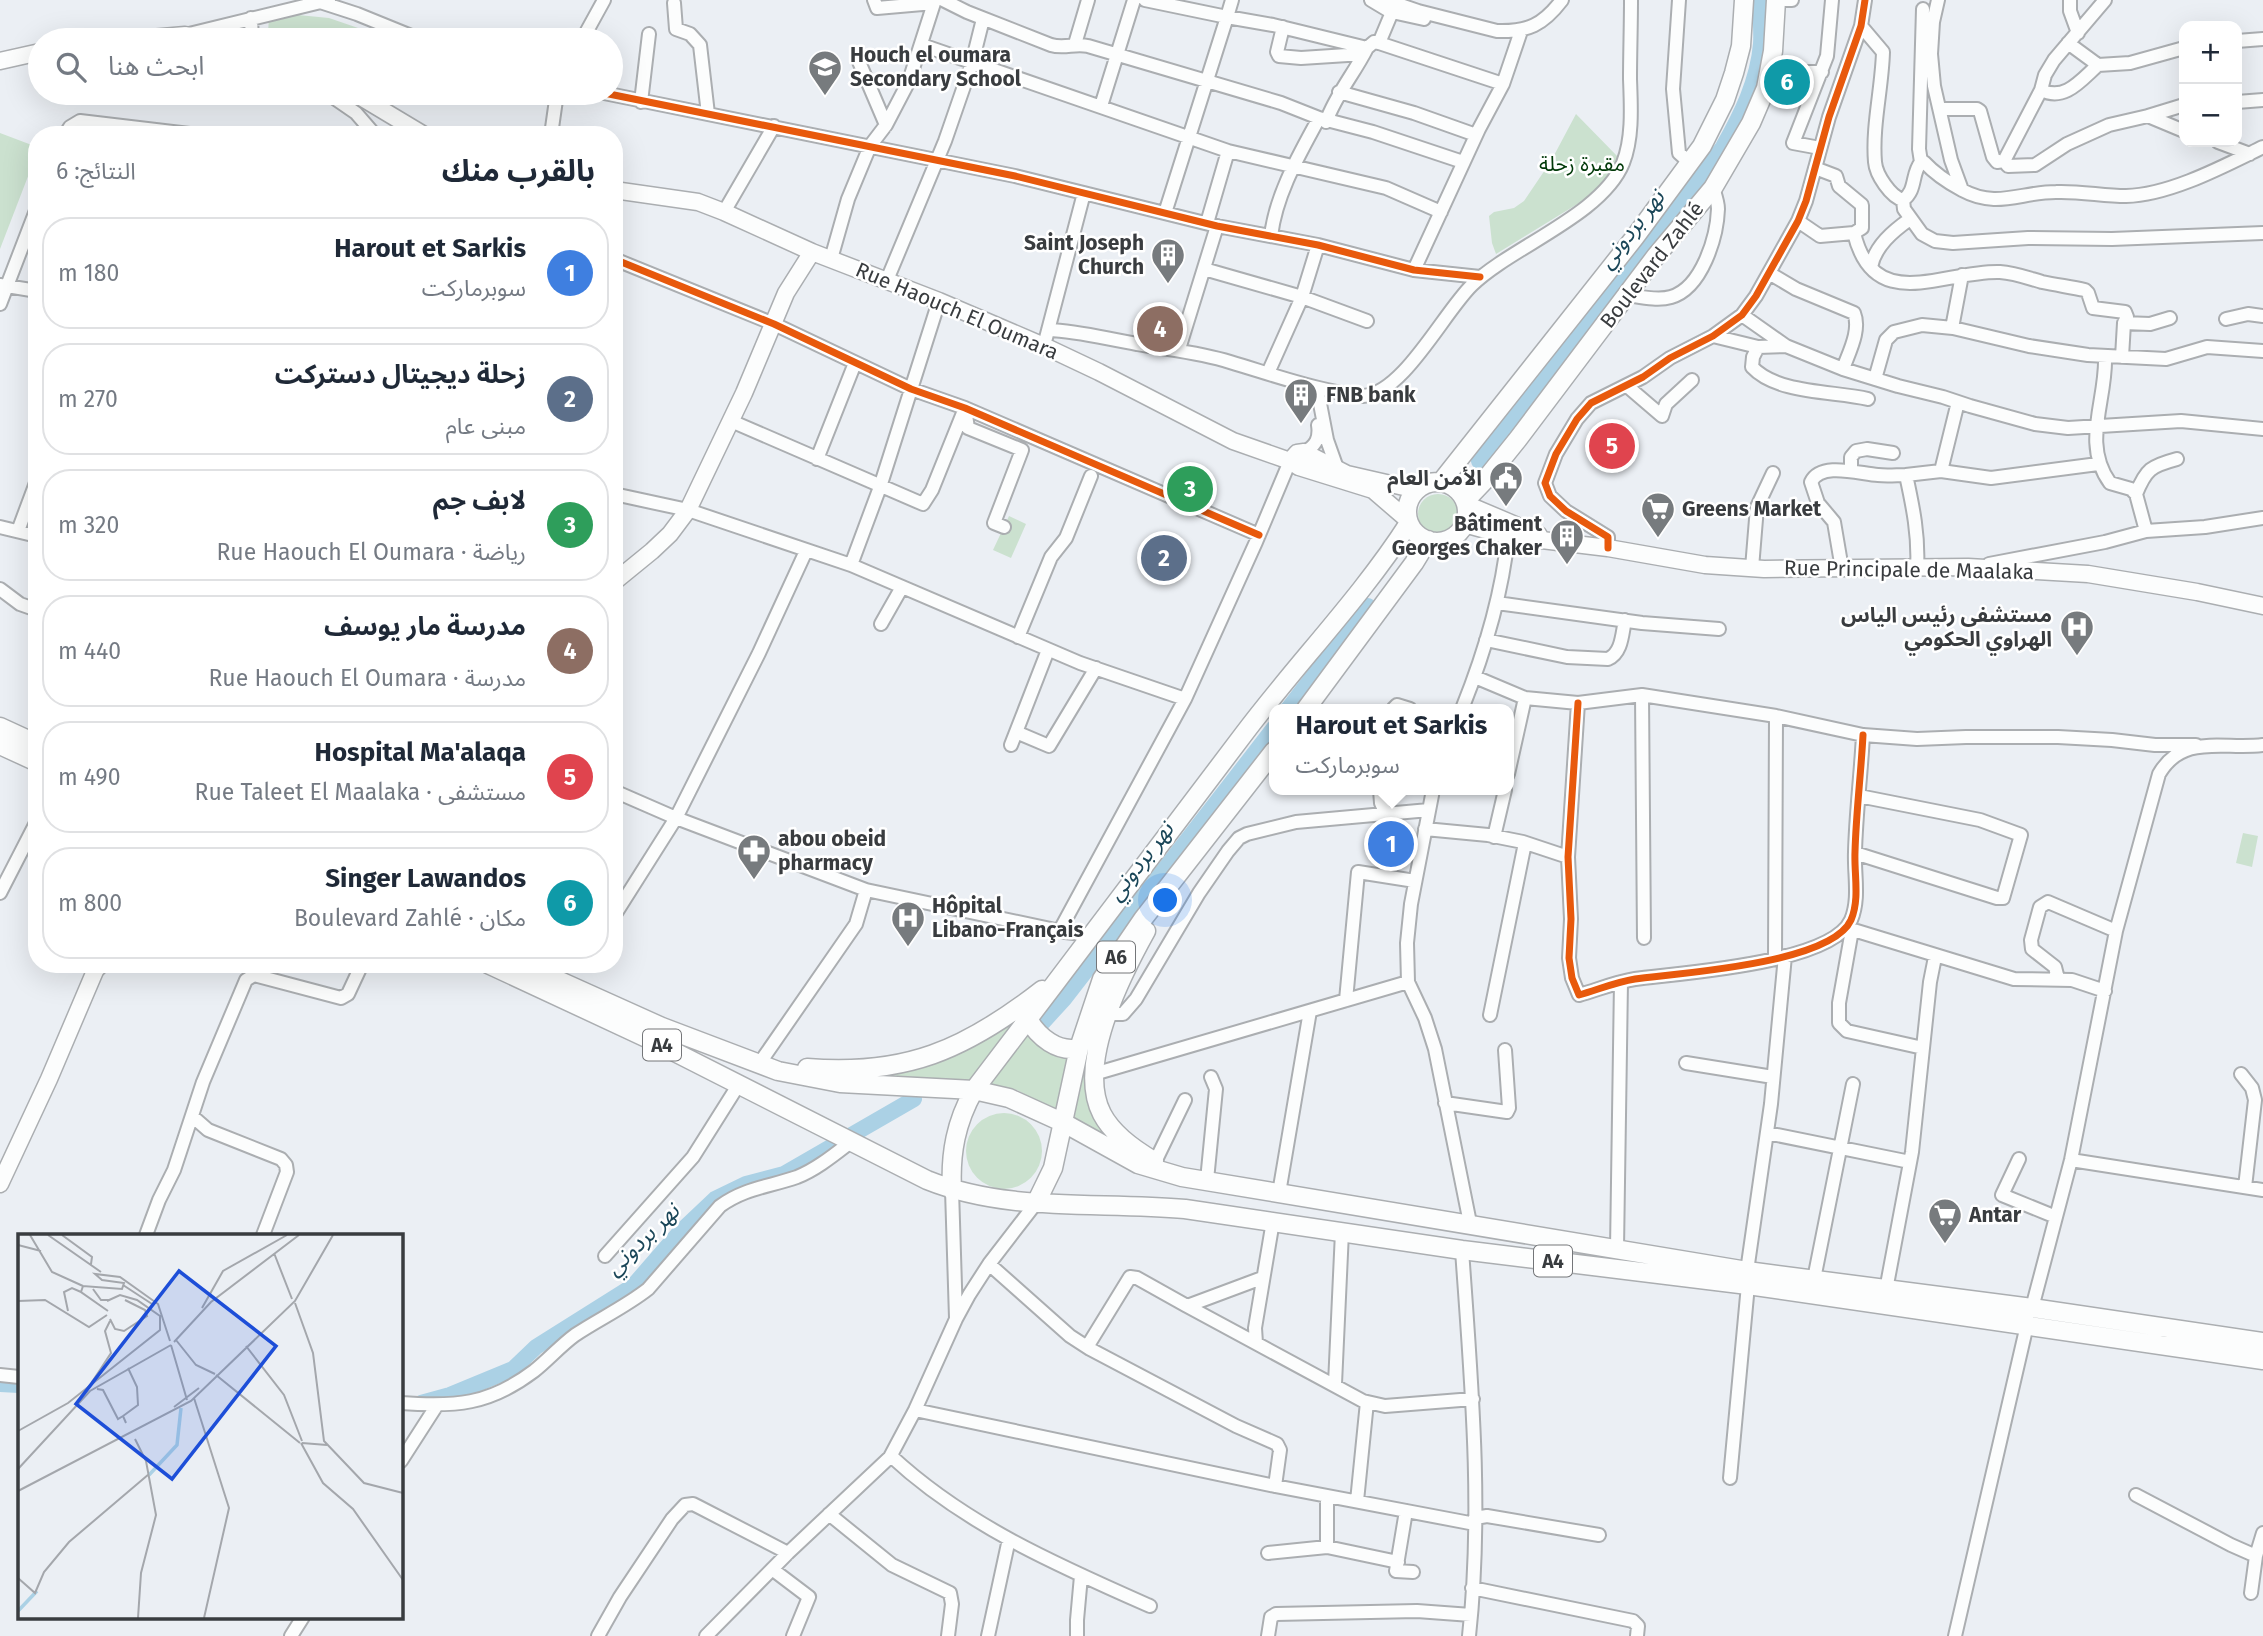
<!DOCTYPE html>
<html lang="ar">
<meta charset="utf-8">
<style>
body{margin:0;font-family:"Fira Sans","Noto Sans Arabic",sans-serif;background:#f6f6f7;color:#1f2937;direction:rtl}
.controls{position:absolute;right:21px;top:21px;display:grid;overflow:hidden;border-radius:14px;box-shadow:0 7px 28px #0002}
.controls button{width:63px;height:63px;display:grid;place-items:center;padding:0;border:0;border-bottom:2px solid #e0e1e3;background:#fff;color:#1f2937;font:35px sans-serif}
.you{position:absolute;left:1166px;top:901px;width:24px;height:24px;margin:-18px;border:5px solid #fff;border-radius:50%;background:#1a73e8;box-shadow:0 0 0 10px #1a73e833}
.badge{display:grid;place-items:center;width:46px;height:46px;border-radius:50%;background:#111827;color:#fff;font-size:23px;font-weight:700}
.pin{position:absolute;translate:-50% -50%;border:4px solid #fff;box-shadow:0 2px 7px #0006}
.popup{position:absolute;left:1269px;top:704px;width:245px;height:91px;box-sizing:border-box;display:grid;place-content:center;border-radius:14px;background:#fff;filter:drop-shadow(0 2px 5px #0005);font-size:23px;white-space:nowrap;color:#747a83}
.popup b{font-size:26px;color:#1f2937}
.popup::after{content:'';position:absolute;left:50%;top:100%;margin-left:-14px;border:14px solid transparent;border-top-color:#fff}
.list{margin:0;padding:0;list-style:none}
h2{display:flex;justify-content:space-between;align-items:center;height:91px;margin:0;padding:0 28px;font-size:30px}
h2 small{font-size:23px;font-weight:400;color:#747a83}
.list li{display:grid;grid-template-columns:46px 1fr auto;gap:21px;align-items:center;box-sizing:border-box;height:112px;margin:0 14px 14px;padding:0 14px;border:2px solid #e0e1e3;border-radius:28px}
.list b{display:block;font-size:26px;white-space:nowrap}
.list p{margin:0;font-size:23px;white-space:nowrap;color:#747a83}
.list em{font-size:23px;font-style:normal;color:#747a83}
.icon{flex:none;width:38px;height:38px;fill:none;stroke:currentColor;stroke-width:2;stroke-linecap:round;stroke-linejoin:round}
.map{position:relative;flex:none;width:2263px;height:1636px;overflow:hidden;direction:ltr}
.search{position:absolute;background:#fff;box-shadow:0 7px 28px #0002;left:28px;top:28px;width:595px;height:77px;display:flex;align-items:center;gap:18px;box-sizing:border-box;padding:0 24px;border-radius:38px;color:#747a83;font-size:26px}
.panel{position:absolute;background:#fff;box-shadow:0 7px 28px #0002;left:28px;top:126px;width:595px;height:847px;border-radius:28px;direction:rtl}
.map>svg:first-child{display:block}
.green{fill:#cbe1cf}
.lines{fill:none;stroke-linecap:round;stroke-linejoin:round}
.river{stroke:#abd1e5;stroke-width:16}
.minor-casing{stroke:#abaeb1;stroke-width:16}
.major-casing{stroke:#abaeb1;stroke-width:19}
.highway-casing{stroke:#abaeb1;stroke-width:21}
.minor{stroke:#fcfdfd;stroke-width:12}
.major{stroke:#fcfdfd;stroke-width:16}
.highway{stroke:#fcfdfd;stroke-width:18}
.cycleway-casing{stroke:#fff;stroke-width:11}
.cycleway{stroke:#e8590c;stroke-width:7}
.labels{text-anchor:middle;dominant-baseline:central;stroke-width:5;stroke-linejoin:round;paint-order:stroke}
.shield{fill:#fff;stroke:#747679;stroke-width:2}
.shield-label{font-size:19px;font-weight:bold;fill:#393c3f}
.poi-label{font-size:21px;font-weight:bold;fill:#393c3f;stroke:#fff;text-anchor:start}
.park-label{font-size:21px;fill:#003908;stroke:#fff}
.street-label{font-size:21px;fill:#393c3f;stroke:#fff}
.water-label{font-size:23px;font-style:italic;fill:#1a4658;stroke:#fff}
.inset-river{fill:none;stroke:#abd1e5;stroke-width:3.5}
.inset-road{fill:none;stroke:#a4a7ac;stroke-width:2}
.view{fill:#1d4ed8;fill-opacity:0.15;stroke:#1d4ed8;stroke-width:3.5}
.inset-edge{fill:none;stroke:#393c3f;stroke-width:3.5}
</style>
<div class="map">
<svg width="2263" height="1636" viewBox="0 0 2263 1636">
<rect width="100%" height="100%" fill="#ebeff4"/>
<path class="green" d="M298,15L329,18L393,40H282L268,33L269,17Z
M1576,114L1619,158L1612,175L1597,192L1496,254L1492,243L1489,216L1494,212L1514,208L1524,201L1551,161Z
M0,133L37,147V153L0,249Z
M1418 514a20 20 0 1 1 40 0a20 20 0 1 1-40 0Z
M1009,516L1026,524L1011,558L993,550Z
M2243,833L2258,836L2252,867L2236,863Z
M1131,948C1108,997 1066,1063 1095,1117C1101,1129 1114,1140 1124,1150L1074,1122L1085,1044L1102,993Z
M1023,1013L969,1081L838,1080L923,1068L944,1060Z
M1026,1033C1038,1045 1051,1057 1068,1059L1058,1113L1017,1090L985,1084Z
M966 1151a38 38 0 1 1 76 0a38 38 0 1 1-76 0Z"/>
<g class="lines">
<path class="river" d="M1479,461L1571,346L1723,147C1741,115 1758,81 1761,44C1762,30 1760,15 1760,0
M1288,709L1368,606
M1043,1022L1064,999L1274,728
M0,1384L19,1385
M421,1403L450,1395L513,1369L536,1347L633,1286L679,1233L715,1199L746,1184L784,1174L914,1099"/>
<g class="minor-casing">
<path id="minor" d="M874,0L877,8L934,3
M943,0L967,12L1051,45C1064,49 1075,43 1088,46L1281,103L1319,118C1299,155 1276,194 1271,236
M1145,0L1227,17L1232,0
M1371,0L1391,12
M1386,0L1418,11L1497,31C1528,32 1543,25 1562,0
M1679,0L1673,89L1679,153L1689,162
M1785,0H1792
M1938,0L1933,22L1931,54L1934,86L1951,160L1962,190
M2070,0V11L2078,33
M2105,0L2054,60L2045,75L2041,90L2004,161L2008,166L2035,165L2067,144L2109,125L2148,116L2184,131
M320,2L357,14L421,40
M674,3L676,29L690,34L700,45L708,114
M251,18L252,40
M1861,26L1883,52C1882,88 1872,126 1875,162C1876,175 1891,197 1903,200C1917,190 1911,174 1921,162H1924C1936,175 1947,182 1962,190C1997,209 2020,192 2056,192C2080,191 2103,196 2126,196C2170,195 2224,166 2263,147
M1283,27L1277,52L1279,56L1301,58L1363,54
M189,34L329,0
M582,40L604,0
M2237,41L2263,39
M1379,43L1392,12L1424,19
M2068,43L2098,65L2130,63L2184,48
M1075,44L1088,0
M922,45L1228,151L1386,188L1441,212
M857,57L886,125
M1771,72H1822
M2041,90C2065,102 2081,80 2098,65
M1339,92L1414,113L1476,135
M327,93L356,113L375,135
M604,93L1015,176L1217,226L1318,245L1414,270L1480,277
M641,102L649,34
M2237,102L2263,100
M1101,106L1134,0
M1940,109H1977L1980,111L1993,157L1997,162L2004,161
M2148,116L2184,105
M1319,118L1373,132L1463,162
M1326,122C1336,94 1354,74 1367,48
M65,135L70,127L80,121L198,135
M551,135L557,93
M2218,142L2250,154
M1820,148L1793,143L1827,56L1832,0
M1921,162L1919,149L1923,9
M1815,168L1836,176L1839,186L1862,205V228L1854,233
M1903,200L1904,209L1922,234L1935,241L1953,243L2028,238L2112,239L2263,233
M724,212L774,126
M1165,213L1227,17L1273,25L1367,48L1374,42L1379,43L1503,84
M1798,221L1820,236L1854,233C1874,316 1943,270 2000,272C2015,273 2028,278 2042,282C2056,285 2071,287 2085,290L2088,293L2093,308L2125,312L2127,317L2124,323
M1207,223L1228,151
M614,259L774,324L911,389L965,408L1259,535
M831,259L848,199L870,146L886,125L909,81L935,0
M1871,267C1875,246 1893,231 1910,219
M1204,269L1302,297L1367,321
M1414,270L1479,129L1503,84L1521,31
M1769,273L1796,289L1854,313C1861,330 1849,352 1843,369
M887,280L945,141L972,63L983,19
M0,285L37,291
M1628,295C1641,297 1658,301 1671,297C1702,288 1717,237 1718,209C1718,202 1715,194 1713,188
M0,304L37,208
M1742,315L1786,346L1843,369L1898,386L1943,397L1970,406L2035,424L2068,428L2181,421L2263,429
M2226,319L2248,314L2263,316
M1952,328L1962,275
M1048,330C1080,331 1106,339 1137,344C1169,350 1198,352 1230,362C1264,372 1297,384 1332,391C1342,393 1353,397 1363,396C1403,394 1444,312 1472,285C1511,247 1602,215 1623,163C1633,138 1631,106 1630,79C1630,53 1631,26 1631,0
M1713,336L1758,347L1786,346
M1046,338L1084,193
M1758,347L1753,357L1752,367C1777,394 1834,391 1868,399
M1179,349L1217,226
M2105,356C2107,400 2081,443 2110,483L2131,489L2136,494L2146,531
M2122,357L2124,323L2150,324L2170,318
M1268,373L1302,297L1318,245
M1875,379L1886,340L1894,332L1922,325L1953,328L2029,346L2088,355L2166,359L2207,347L2263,351
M1627,386L1662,416L1666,404L1692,380
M1317,388L1327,440L1338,471
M965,409L968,428L1022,450L994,523L1004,527
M731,421L923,504L932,490L965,408
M1304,452C1316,446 1320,438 1318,425
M817,459L855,363
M1851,470V457L1856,451L1867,449L1893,453
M1941,471L1991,478L2098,464
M614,494L688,510L851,565L1080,663L1185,699
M2136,494C2146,469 2151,466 2177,459
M0,527L37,536
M18,531L37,480
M1608,548V537L1566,511L1550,496L1545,483L1556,454L1577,419L1591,403L1643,377L1670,358L1713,336L1742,315L1756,296L1798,221L1806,201L1829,117L1861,26L1865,0
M1989,564L2105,542L2146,531L2205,527L2263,518
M851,565L880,487L939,301
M1752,568L1757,507L1773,473
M1842,569L1834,522L1818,503L1811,482C1821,461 1860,474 1878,475C1887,476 1897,475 1906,475
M1917,569C1919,536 1913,507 1906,475L1941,471L1958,402
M0,589L20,604L37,610
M1497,603L1642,623L1719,629
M881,624L902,587
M1018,637L1051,557L1066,538L1091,476
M1486,640L1567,657L1608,659C1622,653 1622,634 1625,620
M1475,677L1525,698L1578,703L1642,695L1776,716L1863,735L1917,739L1966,737H2058L2112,740L2155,745H2196
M1642,695L1644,938
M1578,703L1568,857L1571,919L1569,958L1572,978L1579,995C1597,990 1616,982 1635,979C1679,973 1831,964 1851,920C1860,899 1854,874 1855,852C1856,813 1861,774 1863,735
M1393,709L1397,705L1410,709
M1462,709C1484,654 1502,596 1508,536
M1016,732L1049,746L1096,668
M1011,745L1048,650
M1508,774L1525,698
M1380,790L1381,803L1386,814
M1433,790L1411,904L1407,943L1408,982L1425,1018L1435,1049L1470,1223
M614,791L676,818L866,890L1065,932L1091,935
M1425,829L1488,835L1523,842L1568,857
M1494,837L1505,790
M1855,853L1997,898H2003L2021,835L1980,820L1859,796
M0,893L37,821
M614,916L676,818L759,653L806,551
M1847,928L2014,979L2072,980L2105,991
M1060,930L1185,699L1256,542L1290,461
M1852,930L1839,1003V1023L1847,1031L1923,1048
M1775,959L1776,716
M2058,979L2055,967L2032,949L2031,940L2040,907L2048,902L2116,931
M1346,1000L1358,872L1415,881
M1108,1014H1123L1136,999L1199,893L1228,851L1239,838L1247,834L1296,822L1429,810
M1490,1015L1525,843
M1686,1063L1773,1077
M759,1064L856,924L866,890
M1094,1074L1408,982
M2241,1074L2252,1088L2255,1100L2245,1187
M1445,1103L1507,1112L1509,1108L1505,1050
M192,1116L208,1130L281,1159L286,1165L287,1172L263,1235
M1767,1133L1910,1162
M2019,1159L2002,1195L2056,1217
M2071,1160L2263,1190
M1155,1162L1185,1100
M1207,1180L1216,1089L1211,1077
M952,1190L956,1318
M1279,1193L1310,1011
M146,1235L159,1200L174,1170L203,1082L246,980L254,975L341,998L348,994L362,964
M1617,1249L1621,982
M1462,1250C1471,1378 1483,1508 1469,1636
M605,1256L693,1157L739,1084
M989,1264L1070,1336L1090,1349L1236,1426L1277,1444L1280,1450L1275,1486
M1747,1271L1771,1104L1785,956
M1814,1279L1853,1084
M1886,1290L1912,1152L1930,982L1935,957
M1187,1306L1363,1401L1385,1406L1473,1399
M2032,1308L2071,1160L2116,931L2159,774C2183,733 2223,750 2263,745
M1256,1343L1255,1328L1273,1221
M1087,1347L1130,1277L1137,1278L1187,1306L1262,1278
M0,1375L19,1377
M1335,1384L1342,1232
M401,1403C455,1407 489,1405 534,1371C548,1360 560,1346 575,1335C599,1319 625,1307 648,1289L720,1206C745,1188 768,1187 797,1177C817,1169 835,1154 852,1141
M915,1410L1275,1486L1475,1524
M891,1456C965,1525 1059,1566 1150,1606
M401,1461L437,1405
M1730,1478L1748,1285
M2136,1495L2231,1545L2256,1556
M1357,1501L1367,1402
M1406,1511L1396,1571L1413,1572
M829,1514L892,1565L950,1593L952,1604L948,1636
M1475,1518L1487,1516L1599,1535
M1327,1547V1496
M1268,1553L1327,1547L1398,1562
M772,1569L809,1597L793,1636
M1472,1588L1633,1621L1638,1626L1637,1636
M2251,1593L2256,1556L2263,1533
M291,1636L303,1617
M598,1636L620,1597L672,1519L685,1505L693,1504L699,1507L788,1553
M706,1636L788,1553L890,1457L915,1410L956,1319L969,1295L989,1264L1036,1203
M988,1636L1009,1539
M1077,1636V1620L1081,1576
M1268,1636L1271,1617L1276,1614L1417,1611L1471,1615
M1955,1636L2027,1325"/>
</g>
<g class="major-casing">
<path id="major" d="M128,40L185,35L213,40
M0,61L40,52
M354,93L424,135
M614,190L698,202L724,212L812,252L939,301L1044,346L1099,372L1233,441L1290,461L1299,467L1373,490L1409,521
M1290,461L1297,453L1304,452L1347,474L1417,490
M1466,504L1539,535
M1464,524L1508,536L1608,548L1705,565L1764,569L1968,567L2088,574L2197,592L2263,606
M614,582L652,551L670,534L688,510L744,393L786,293L812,252
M0,1184L49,1079L98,964"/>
</g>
<g class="highway-casing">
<path id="highway" d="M1441,482L1635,237L1702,146L1725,100L1734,73L1741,46L1744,0
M1407 512a30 30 0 1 1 60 0a30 30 0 1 1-60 0Z
M1465,501L1485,480L1518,439L1656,256L1713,188L1751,123L1766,88L1773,51L1776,0
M1306,709L1414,563L1428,540
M0,727L37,744
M0,745L37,762
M1146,931C1121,976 1076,1064 1102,1114C1113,1135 1135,1150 1154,1161
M488,964L649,1039L927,1180C1009,1213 1099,1201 1185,1209L1462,1250L1748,1285L2263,1360
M522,964L662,1027L778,1071L840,1083L974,1090L1009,1098L1064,1123L1138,1164L1182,1177L1747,1271L2032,1308L2263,1342
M97,967L100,964
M1028,1019C1038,1037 1058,1053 1079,1048
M807,1068C905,1076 965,1050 1042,990
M952,1190C950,1153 956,1122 974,1090C1064,972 1153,854 1243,735C1297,663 1361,598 1409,523
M1036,1203L1053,1168L1079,1048L1102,979L1143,919L1274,751"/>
</g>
<use href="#minor" class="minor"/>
<use href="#major" class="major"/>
<use href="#highway" class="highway"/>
<g class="cycleway-casing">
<path id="cycleway" d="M604,93L1015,176L1217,226L1318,245L1414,270L1480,277
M614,259L774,324L911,389L965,408L1259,535
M1608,548V537L1566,511L1550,496L1545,483L1556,454L1577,419L1591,403L1643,377L1670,358L1713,336L1742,315L1756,296L1798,221L1806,201L1829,117L1861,26L1865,0
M1578,703L1568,857L1571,919L1569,958L1572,978L1579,995C1597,990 1616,982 1635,979C1679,973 1831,964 1851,920C1860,899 1854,874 1855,852C1856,813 1861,774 1863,735"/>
</g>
<use href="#cycleway" class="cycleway"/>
</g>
<defs>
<g id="university-pin" transform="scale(1.75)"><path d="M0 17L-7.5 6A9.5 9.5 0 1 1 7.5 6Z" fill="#777b7e" stroke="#fff"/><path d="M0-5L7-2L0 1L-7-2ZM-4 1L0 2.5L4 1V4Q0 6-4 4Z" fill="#fff"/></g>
<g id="building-pin" transform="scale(1.75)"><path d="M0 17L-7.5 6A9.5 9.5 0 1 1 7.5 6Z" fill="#777b7e" stroke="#fff"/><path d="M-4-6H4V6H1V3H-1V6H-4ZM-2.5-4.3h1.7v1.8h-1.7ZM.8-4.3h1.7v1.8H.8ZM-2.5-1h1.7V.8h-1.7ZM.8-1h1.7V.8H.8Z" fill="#fff"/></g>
<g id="civic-pin" transform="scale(1.75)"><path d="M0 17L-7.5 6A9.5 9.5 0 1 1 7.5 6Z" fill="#777b7e" stroke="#fff"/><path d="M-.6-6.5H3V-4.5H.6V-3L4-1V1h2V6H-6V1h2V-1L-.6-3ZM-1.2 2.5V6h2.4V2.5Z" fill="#fff"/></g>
<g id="supermarket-pin" transform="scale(1.75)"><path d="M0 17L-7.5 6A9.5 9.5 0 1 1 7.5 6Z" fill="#777b7e" stroke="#fff"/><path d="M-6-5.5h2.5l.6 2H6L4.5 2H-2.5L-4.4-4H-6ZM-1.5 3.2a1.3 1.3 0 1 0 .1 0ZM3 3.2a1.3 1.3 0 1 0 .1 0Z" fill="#fff"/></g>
<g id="hospital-pin" transform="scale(1.75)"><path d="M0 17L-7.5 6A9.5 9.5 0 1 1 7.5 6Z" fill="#777b7e" stroke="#fff"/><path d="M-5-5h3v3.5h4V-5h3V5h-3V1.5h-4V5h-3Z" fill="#fff"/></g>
<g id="pharmacy-pin" transform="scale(1.75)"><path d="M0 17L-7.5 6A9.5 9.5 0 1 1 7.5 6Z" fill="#777b7e" stroke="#fff"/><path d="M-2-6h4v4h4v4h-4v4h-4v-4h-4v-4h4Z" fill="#fff"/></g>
</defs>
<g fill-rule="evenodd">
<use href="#university-pin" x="825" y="67"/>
<use href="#building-pin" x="1168" y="255"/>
<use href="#building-pin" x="1301" y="395"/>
<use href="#civic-pin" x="1506" y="478"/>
<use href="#supermarket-pin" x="1658" y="509"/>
<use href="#building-pin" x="1567" y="536"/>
<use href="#hospital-pin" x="2077" y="627"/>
<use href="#pharmacy-pin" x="754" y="851"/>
<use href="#hospital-pin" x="908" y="918"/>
<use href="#supermarket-pin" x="1945" y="1215"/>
</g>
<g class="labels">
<g class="shield">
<rect x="1097" y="941.5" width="38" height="31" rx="5"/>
<rect x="643" y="1029.5" width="38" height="31" rx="5"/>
<rect x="1534" y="1245.5" width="38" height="31" rx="5"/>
</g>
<g class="shield-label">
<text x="1116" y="957">A6</text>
<text x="662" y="1045">A4</text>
<text x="1553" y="1261">A4</text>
</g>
<g class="poi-label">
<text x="850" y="55">Houch el oumara<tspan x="850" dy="24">Secondary School</tspan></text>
<text x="1144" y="243" text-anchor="end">Saint Joseph<tspan x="1144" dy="24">Church</tspan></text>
<text x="1326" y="395">FNB bank</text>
<text x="1482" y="478" text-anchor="end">الأمن العام</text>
<text x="1682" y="509">Greens Market</text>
<text x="1542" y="524" text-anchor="end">Bâtiment<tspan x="1542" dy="24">Georges Chaker</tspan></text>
<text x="2052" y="615" text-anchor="end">مستشفى رئيس الياس<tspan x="2052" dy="24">الهراوي الحكومي</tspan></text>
<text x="778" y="839">abou obeid<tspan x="778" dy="24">pharmacy</tspan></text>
<text x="932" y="906">Hôpital<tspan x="932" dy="24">Libano-Français</tspan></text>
<text x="1969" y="1215">Antar</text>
</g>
<g class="park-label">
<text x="1582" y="164">مقبرة زحلة</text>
</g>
<g class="street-label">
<text transform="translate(1652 265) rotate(-52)">Boulevard Zahlé</text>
<text transform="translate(957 311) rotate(23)">Rue Haouch El Oumara</text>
<text transform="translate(1909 570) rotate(1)">Rue Principale de Maalaka</text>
</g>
<g class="water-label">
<text transform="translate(1631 229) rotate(-52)">نهر بردوني</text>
<text transform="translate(1140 861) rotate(-52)">نهر بردوني</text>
<text transform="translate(642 1239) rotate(-44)">نهر بردوني</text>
</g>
</g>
<g transform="translate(18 1234)">
<rect width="385" height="385" fill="#ebeff4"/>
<path class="inset-river" d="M131,241L159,211L163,174M0,377L19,357"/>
<path class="inset-road" d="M12,1L34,38L65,52M30,1L83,38M44,1L74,23L73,30M0,11L23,17M256,19L274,65M105,51L134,70M75,55L83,66H91M0,67L27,66L71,93L89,81M277,69L295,119L306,207L346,249L385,259M184,74L205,37L269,1M50,77L46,58L54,54L63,58M90,77L63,58L65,52L104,55L106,49L84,46L77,40L102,43L140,70L152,107M92,85L97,95L106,97L129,82L127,76L107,66M158,106L178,131L197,140M156,108L193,68L281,1M153,111L169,166M228,112L266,161L284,207M198,141L282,209M74,148L93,119L87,97L92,87M79,155L85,156L100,185L105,182M176,164L211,274L186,384M156,173L181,154M108,189L105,182L120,171L119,153L110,134M0,197L50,169L142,96V82L119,66L102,61L89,67M117,205L128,227L138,281L123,339L120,384M283,209L305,249L335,275L385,346M284,209L309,211M0,235L72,157L153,111M0,257L173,167L277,67L315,1M0,344L17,359L26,338L51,308L131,240"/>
<path class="view" d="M161,37L258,112L154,245L58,170Z"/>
<rect width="385" height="385" class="inset-edge"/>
</g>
</svg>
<div class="controls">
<button>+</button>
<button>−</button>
</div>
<div class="you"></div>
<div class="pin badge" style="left:1391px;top:844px;background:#3f7fe0">1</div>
<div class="popup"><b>Harout et Sarkis</b>سوبرماركت</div>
<div class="pin badge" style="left:1164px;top:558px;background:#5c6f8a">2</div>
<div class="pin badge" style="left:1190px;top:489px;background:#2e9e5b">3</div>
<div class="pin badge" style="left:1160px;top:329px;background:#8d6e63">4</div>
<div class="pin badge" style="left:1612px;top:446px;background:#e0444e">5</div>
<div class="pin badge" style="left:1787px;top:82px;background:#0f9aa8">6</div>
<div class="search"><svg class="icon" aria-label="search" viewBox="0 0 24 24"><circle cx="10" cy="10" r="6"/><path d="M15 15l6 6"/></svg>ابحث هنا</div>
<section class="panel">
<h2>بالقرب منك<small>النتائج: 6</small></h2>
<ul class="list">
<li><span class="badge" style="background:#3f7fe0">1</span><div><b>Harout et Sarkis</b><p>سوبرماركت</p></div><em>180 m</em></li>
<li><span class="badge" style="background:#5c6f8a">2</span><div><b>زحلة ديجيتال دستركت</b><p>مبنى عام</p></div><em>270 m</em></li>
<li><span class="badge" style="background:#2e9e5b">3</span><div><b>لابف جم</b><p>رياضة · Rue Haouch El Oumara</p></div><em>320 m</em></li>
<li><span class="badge" style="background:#8d6e63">4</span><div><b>مدرسة مار يوسف</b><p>مدرسة · Rue Haouch El Oumara</p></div><em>440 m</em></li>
<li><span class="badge" style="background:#e0444e">5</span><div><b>Hospital Ma'alaqa</b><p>مستشفى · Rue Taleet El Maalaka</p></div><em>490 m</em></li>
<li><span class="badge" style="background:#0f9aa8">6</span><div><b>Singer Lawandos</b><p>مكان · Boulevard Zahlé</p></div><em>800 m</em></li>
</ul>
</section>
</div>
